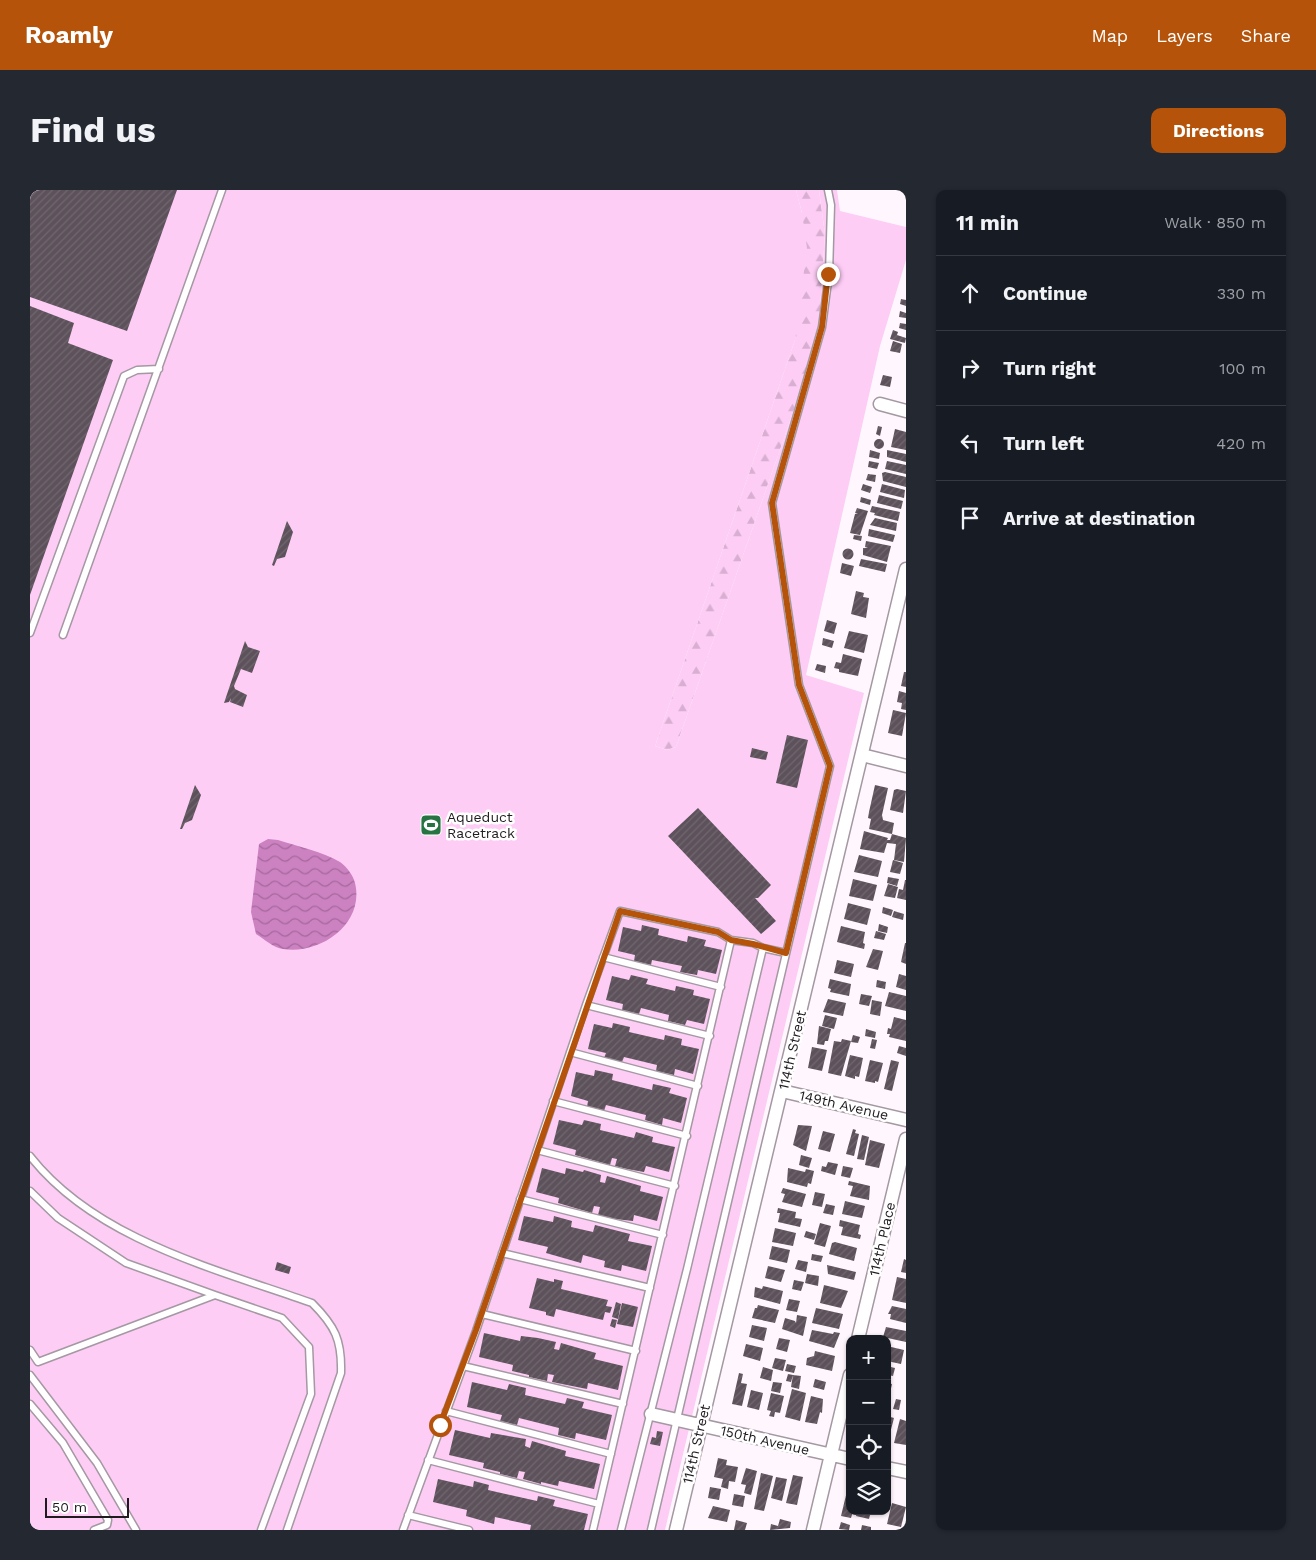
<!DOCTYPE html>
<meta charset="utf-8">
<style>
body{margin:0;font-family:"Work Sans",sans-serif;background:#242831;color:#f1f3f6}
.controls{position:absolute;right:15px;bottom:15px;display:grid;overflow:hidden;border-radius:10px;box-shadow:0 1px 4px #0004}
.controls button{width:45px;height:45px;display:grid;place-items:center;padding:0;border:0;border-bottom:1px solid #363941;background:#171b24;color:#f1f3f6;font:25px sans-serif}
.scale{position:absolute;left:15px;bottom:12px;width:84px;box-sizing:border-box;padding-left:5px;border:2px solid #1f1b1f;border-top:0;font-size:14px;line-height:18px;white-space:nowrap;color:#1f1b1f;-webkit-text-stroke:4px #fff;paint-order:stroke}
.stop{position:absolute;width:15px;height:15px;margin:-11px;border:4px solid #b45309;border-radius:50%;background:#fff}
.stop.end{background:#b45309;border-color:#fff;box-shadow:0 1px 5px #0008}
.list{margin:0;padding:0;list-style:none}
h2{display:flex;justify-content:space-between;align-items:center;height:65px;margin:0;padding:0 20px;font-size:21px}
h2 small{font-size:16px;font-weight:400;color:#9ea1a6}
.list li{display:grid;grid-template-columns:32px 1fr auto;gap:15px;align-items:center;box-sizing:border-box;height:75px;padding:0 20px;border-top:1px solid #363941}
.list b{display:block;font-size:19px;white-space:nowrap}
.list em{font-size:16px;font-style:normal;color:#9ea1a6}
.icon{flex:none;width:28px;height:28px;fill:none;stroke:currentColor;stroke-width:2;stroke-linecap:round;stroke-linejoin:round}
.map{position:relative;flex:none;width:876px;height:1340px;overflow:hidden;border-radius:10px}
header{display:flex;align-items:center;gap:30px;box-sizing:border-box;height:70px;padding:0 25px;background:#b45309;color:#fff}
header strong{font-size:24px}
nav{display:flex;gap:28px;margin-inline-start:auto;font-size:18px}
.intro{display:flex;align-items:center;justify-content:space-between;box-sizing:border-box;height:120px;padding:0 30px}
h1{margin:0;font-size:35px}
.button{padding:12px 22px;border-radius:10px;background:#b45309;color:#fff;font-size:18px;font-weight:700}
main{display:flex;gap:30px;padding:0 30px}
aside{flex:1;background:#171b24;border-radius:10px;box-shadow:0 1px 4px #0004}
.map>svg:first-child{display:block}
.forest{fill:url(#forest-firs)}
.pitch{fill:#fdcdf5}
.water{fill:url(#water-waves)}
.building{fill:url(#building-hatch)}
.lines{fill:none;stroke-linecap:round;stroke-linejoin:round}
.service-casing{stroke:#a498a2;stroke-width:9}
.minor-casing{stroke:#a498a2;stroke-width:15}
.service{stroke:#fff;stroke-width:6}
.minor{stroke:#fff;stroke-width:12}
.route{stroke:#b45309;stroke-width:6}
.labels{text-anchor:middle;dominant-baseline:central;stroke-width:5;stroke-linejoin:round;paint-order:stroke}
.poi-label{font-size:14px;fill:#1f1b1f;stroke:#fff;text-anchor:start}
.street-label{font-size:14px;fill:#1f1b1f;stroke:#fff}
</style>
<header>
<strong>Roamly</strong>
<nav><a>Map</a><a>Layers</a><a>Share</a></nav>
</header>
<div class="intro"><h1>Find us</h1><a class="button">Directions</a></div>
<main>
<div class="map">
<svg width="876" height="1340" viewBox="0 0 876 1340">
<defs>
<pattern id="forest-firs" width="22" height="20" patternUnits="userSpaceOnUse" patternTransform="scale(1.25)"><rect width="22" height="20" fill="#fdcdf5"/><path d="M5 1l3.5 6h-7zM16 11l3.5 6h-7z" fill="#d8afd2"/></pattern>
<pattern id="water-waves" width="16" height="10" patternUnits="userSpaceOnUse" patternTransform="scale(1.25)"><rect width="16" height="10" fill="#cc81c1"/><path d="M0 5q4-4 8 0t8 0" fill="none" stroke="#a5699c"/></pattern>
<pattern id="building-hatch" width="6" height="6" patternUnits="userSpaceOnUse" patternTransform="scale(1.25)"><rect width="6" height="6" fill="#5d525b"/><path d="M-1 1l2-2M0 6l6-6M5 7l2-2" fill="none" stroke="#70676e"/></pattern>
</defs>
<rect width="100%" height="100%" fill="#fff7fd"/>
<path class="forest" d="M766,0H789L795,44L789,134L766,214L646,557L637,560L625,556L765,150L772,23Z"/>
<path class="pitch" d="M0,0H766L772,23L777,58L765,150L625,556L637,560L646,557L766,214L789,134L795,44L789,0H807L810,21L876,37V70L850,156L776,485L834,503L635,1340H0Z"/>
<path class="water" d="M238,649L248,650C266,656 294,662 310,672C317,677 323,685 325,693C335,734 290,765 253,759C244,758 234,749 226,744L221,722L229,654Z"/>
<path class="building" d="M0,0H147L97,141L0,107Z
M871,109L876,110V116L870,114Z
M0,116L44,133L38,153L83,170L0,405Z
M870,121L876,123V128L869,127Z
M870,133L876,134V140L869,138Z
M863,140L868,142L867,145L876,148L875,153L860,149Z
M863,151L872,154L870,163L860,161Z
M853,185L862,187L860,197L850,195Z
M848,236L852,237L850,246L846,244Z
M865,239L876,242V260L861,257Z
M844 254a5 5 0 1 1 10 0a5 5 0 1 1-10 0Z
M840,260L850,263L849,269L839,267Z
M857,260L876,264V272L857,267Z
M839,271L849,273L847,279L838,277Z
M857,271L876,275V284L855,279Z
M855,282L876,287V297L853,291L852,283Z
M838,284L846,285L845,292L836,290Z
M833,294L842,297L840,303L831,300Z
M852,294L875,300L874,308L850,302Z
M849,305L873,311L871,319L847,313Z
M831,307L841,310L840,315L830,312Z
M842,316L870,322L868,331L844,325L845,323L840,322Z
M827,318L838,321L830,345L820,343L825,324L828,323H825Z
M845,328L867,333L866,341L840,335Z
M257,331L263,342L255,367L247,369L244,376L242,375Z
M839,339L865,345L863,352L838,346Z
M824,345L832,346L831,351L823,349Z
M836,351L861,356L857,372L833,365V358H838L835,357Z
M812.5 364a5.5 5.5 0 1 1 11 0a5.5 5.5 0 1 1-11 0Z
M831,369L857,374L855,382L829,376Z
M812,373L824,376L821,386L810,383Z
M826,401L834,403L833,407L839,408L836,428L821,424Z
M797,430L807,433L804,444L794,441Z
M819,441L838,445L834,463L814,458Z
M793,448L804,451L802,458L792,455Z
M215,451L218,457L230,461L222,483L211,479L204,496L205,499L217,505L213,517L200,512L201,508L199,512L194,513Z
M813,464L832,469L828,486L809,482V479L804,478L806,472L811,473Z
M787,474L796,476L795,483L785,480Z
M874,482H876V497L871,496Z
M869,501L876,503V520L871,519L872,513L867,512Z
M863,520L876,523L872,546L858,543Z
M757,545L778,550L767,598L746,593Z
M722,558L738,562L736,570L720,567Z
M165,595L171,605L162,630L155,633L152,639H150Z
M845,595L858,598L852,625L853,630L864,633L862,644L839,639L841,629L838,628L839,622Z
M867,599L876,601L873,623L860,620L864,600Z
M668,618L741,695L728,708H725L746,731L731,744L638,646Z
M834,641L858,648L857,650H860L862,644L876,648L874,672L864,670L866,654L857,653L854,663L830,659Z
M829,665L852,671L848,687L824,682Z
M863,670L873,673L870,684L860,682Z
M858,687L869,689L867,696L857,693Z
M823,689L847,695L843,711L819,706Z
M875,690H876V710L867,708L869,699L873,700Z
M858,694L868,697L865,708L854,706Z
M818,713L841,719L837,735L814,729Z
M853,717L863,720L861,726L852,723Z
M864,721L874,724L873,730L862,727Z
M849,734L858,737L857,743L848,741Z
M612,735L629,739L628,745L657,752L658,746L676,750L674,756L692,760L686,784L668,780L667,785L650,782L652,776L622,770L621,775L604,771L605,765L588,761L593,737L611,741Z
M811,736L835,742L833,753L835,754L834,759L807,752Z
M846,741L856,744L854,750L844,748Z
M875,753H876V774L871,772Z
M843,759L853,761L848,780L836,777Z
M807,770L824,774L821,787L804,783Z
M869,784L876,786V800L866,797Z
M601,785L618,789L616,794L645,801L646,796L664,800L663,805L680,809L674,834L657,830L655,835L638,831L639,825L611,818L609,824L592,820L593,814L576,810L582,786L599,790Z
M800,789L821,794L819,806L800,802L801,799L798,798Z
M847,790L856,792L855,799L846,797Z
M859,802L876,806V821L855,816Z
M831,804L842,806L839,816L829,814Z
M798,809L816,813L813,826L793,822Z
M842,810L852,812L850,826L840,824Z
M795,825L807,828L804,839L792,836Z
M864,827L876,830V851L859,847L860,844H857L858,838L861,839Z
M583,833L600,837L599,842L634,850L635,845L652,849L651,855L669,859L663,884L645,879L644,885L626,881L627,875L594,867L592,872L574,868L576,863L558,859L564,834L582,838Z
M789,836L801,839L798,851H795L794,855L787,854Z
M836,839L846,842L845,848L835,846Z
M823,845L830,847L828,853L821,852Z
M812,849L821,851L811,886L798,883L804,851L811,852Z
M842,849L847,850L845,859L840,858Z
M869,856L876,858V866L867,863Z
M782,857L797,860L792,881L778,878Z
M820,865L833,868L829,887L825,886V889L815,886Z
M840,870L853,873L848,892L845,891V893L835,891Z
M861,870L869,872L862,901L854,899Z
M565,880L583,884L582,890L622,900L623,894L641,898L639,903L657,908L651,933L633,928L632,935L615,930L616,925L576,915L574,921L557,917L558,911L541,906L546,882L564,886Z
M529,930L552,935L554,930L571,934L570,940L604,948L606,942L623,947L622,952L645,957L639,982L616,976L614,982L597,979L585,976L587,969L582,968L580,975L545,965L546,960L523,954Z
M768,935L782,936L776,961L763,955Z
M823,939L826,940L825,943L829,944L824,966L816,964Z
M793,941L805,944L800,962L788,959Z
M832,945L839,947L834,970L827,969Z
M840,950L855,954L849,978L835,975Z
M771,965L782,968L779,978L769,975Z
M798,972L808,974L805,985L791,981L792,976L796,977Z
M813,976L823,978L820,988L811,986Z
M512,978L535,984L536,978L553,982L554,980L571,985L570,992L575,993L577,986L611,996L610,1001L633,1007L627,1031L604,1025L603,1031L585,1029L568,1025L570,1017L564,1016L562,1023L528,1013L529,1008L506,1002Z
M758,978L775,982L776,979L784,981L781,994L778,993L777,997L757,992Z
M819,991L840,996L839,1010L820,1006L823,996L818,995Z
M753,998L776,1004L772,1017L752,1012L755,1004L751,1003Z
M785,1002L795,1004L792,1017L782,1015Z
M815,1011L835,1016L832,1028L812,1024Z
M796,1014L805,1016L803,1025L793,1023Z
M748,1018L766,1022L765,1028L772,1029L770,1037L748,1032L750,1023H747Z
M494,1026L523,1032L524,1026L542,1031L541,1037L563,1042L565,1035L600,1044L598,1051L622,1056L616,1081L592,1075L591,1081L574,1077L575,1071L553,1065L551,1073L516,1063L518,1057L488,1050Z
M810,1030L830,1035L828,1044L831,1045L830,1049L811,1045L813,1037L809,1036Z
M790,1033L801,1036L795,1057L784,1054Z
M745,1038L766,1043L763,1056L742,1052Z
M776,1041L786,1044L784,1050L774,1047Z
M805,1052L827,1058L824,1071L799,1064L802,1053Z
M742,1056L760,1060L757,1073L739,1069Z
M782,1064L793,1066L791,1072L781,1070Z
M874,1069L876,1070V1083L871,1082Z
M768,1070L778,1072L776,1082L765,1079Z
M247,1072L261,1077L259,1084L245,1080Z
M797,1075L826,1082L824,1090L798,1084Z
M738,1076L755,1080L751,1092L735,1088Z
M777,1084L789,1086L788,1096L775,1093Z
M867,1087L876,1089V1113L862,1110Z
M507,1088L524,1092V1089L533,1091L531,1099L578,1110L576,1116L582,1117L580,1123L575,1122L573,1130L526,1119L524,1127L516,1125V1122L499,1118Z
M764,1090L774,1092L771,1101L762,1099Z
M794,1095L818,1101L811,1118L790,1113Z
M733,1096L753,1101L750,1114L724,1107L725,1097L732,1099Z
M759,1109L770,1111L767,1122L756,1120Z
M586,1112L591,1114L588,1129L582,1127Z
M592,1113L608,1117L603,1137L587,1134Z
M728,1115L749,1120L745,1133L722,1128L725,1118H727Z
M862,1116L876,1119V1133L860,1129L861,1124H858Z
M786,1118L813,1124L809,1139L782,1133Z
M767,1125L777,1127L773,1146L752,1139L755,1128L765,1131L766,1133Z
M582,1129L587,1130L585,1138L580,1136Z
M722,1135L737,1138L734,1151L719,1147Z
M856,1137L876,1141V1152L853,1147Z
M782,1140L803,1144L804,1142L810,1143L804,1158L779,1151Z
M454,1143L490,1151L491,1146L508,1148L526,1152L524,1159L529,1160L531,1153L566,1163L564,1169L593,1176L588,1200L558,1193L557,1199L522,1192L524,1185L518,1184L517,1191L499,1187V1185L482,1181L483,1175L449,1167Z
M749,1148L760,1150L757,1162L746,1159Z
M716,1154L733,1158L730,1171L713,1166Z
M857,1156L874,1160L871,1174L857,1171Z
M785,1161L805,1166L802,1181L776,1175L777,1168L784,1166Z
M745,1168L756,1170L753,1181L742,1178Z
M757,1174L766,1176L764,1183L755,1181Z
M857,1176L865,1178L863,1186L857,1185Z
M733,1177L743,1180L741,1191L730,1188Z
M709,1183L713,1184L711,1193L717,1194L712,1216L702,1214Z
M758,1184L763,1185L761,1192L756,1191Z
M763,1185L771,1186L769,1199L761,1197Z
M785,1189L796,1192L794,1200L783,1197Z
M442,1192L477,1200L479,1194L496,1198L495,1205L535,1214L537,1208L554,1212L552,1218L582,1225L576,1250L546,1243L545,1249L528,1245L529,1238L489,1228L487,1235L470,1231L472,1225L437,1217Z
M743,1192L752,1193L750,1203L741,1201Z
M857,1193L862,1194L860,1203L857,1202Z
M762,1199L776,1203L770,1231L755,1227Z
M721,1200L733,1203L729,1220L717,1217Z
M741,1203L754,1206L750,1223L745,1222L744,1227L739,1226L741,1221L737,1220Z
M781,1206L793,1209L792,1223L790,1222L787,1234L775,1232Z
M866,1209L871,1210L869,1220L863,1219Z
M857,1226L864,1228L858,1251H857Z
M870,1229L876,1231V1255L864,1253Z
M425,1240L460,1248L461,1243L496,1249L495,1256L500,1258L502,1251L536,1261L535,1266L570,1274L564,1299L529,1291L528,1296L511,1292V1294L493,1289L495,1282L489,1281L487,1288L470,1284V1282L453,1278L454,1273L419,1265Z
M627,1241L633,1242L630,1256L620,1254L622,1247L626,1248Z
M688,1268L697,1270L696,1275L708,1277L705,1292L699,1291L698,1299L691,1297L693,1289L684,1287Z
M716,1278L727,1281L721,1305L714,1303L716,1295L711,1294Z
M731,1283L743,1286L734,1321L724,1319Z
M763,1285L773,1287L767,1315L756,1313Z
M746,1287L757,1289L752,1311L741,1308Z
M408,1289L443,1297L444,1291L459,1295L458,1300L507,1311L508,1306L525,1310L523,1316L558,1324L554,1340H500L501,1335L465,1327L464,1334L436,1326L437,1320L403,1312Z
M680,1297L691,1299L689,1310L678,1308Z
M817,1301L820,1302V1321H823L821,1328L811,1326Z
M704,1304L715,1306L713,1317L702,1315Z
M862,1313L876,1317L871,1337L857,1334Z
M683,1316L700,1320L697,1332L678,1328Z
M827,1321H841L839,1329L826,1326Z
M750,1329L761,1332L760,1338L740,1340L741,1334L748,1336Z
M706,1330L717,1333L715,1340H704Z
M811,1332L820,1335L819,1340L809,1339Z
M832,1335L841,1337V1340H831Z"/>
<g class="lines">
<g class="service-casing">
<path id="service" d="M0,443L94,186L107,180L129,179
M33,445L192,0
M701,750L723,753L733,758
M573,767L691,797
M556,815L680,846
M540,862L668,896
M523,911L657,946
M507,960L645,996
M0,966C66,1050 186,1079 282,1113C305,1136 312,1150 311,1183L257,1340
M0,1001L28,1028L96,1073L185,1105L8,1172L0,1160
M490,1009L633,1045
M472,1063L620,1098
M185,1105L252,1128L279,1157L281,1204L231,1340
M452,1124L606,1161
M433,1176L593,1214
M0,1185L67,1273L106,1340
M0,1214L33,1253L78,1330L77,1335L64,1340
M416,1221L581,1264
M398,1270L569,1314
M378,1325L439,1340
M373,1340L446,1141L556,815L590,721L688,742L701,750L563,1340
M591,1340L657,1079L733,758L756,763
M621,1340L800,576L769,495L742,313L792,137L799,84L801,15L798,0"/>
</g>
<g class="minor-casing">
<path id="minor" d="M850,214L876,221
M832,565L876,576
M752,901L876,930
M828,1149L876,949
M621,1224L820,1269
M857,1278L876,1282
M646,1340L876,379
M783,1340L820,1185"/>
</g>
<use href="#service" class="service"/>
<use href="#minor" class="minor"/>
</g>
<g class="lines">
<path class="route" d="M410,1235L446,1140L590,721L688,742L701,750L723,754L756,763L800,576L769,495L742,313L792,137L798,84"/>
</g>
<defs>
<g id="stadium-square" transform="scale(1.125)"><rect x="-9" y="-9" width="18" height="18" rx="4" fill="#277342" stroke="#fff"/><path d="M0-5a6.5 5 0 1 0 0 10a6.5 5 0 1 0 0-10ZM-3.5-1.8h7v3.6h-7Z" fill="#fff"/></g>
</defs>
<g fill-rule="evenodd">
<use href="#stadium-square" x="401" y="635"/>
</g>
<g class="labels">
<g class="poi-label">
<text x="417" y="627">Aqueduct<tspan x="417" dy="16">Racetrack</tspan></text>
</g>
<g class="street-label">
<text transform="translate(762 860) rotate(-77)">114th Street</text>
<text transform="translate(814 915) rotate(13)">149th Avenue</text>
<text transform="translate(852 1049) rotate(-77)">114th Place</text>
<text transform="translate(735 1250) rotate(13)">150th Avenue</text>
<text transform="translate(666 1254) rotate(-77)">114th Street</text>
</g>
</g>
</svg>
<div class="controls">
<button>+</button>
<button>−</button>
<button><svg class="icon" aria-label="locate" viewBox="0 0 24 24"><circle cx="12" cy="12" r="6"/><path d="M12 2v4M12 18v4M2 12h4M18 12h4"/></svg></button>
<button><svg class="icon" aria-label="layers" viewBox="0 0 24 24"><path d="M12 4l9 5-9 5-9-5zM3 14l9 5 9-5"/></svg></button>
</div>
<div class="scale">50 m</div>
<div class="stop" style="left:410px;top:1235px"></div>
<div class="stop end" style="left:798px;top:84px"></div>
</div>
<aside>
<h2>11 min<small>Walk · 850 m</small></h2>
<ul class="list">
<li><svg class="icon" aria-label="ahead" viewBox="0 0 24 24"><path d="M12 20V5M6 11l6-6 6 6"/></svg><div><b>Continue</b></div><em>330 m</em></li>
<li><svg class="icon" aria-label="right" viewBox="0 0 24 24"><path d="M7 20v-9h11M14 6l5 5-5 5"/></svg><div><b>Turn right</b></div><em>100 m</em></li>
<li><svg class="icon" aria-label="left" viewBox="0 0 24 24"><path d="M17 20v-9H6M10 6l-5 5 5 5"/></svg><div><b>Turn left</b></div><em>420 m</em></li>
<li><svg class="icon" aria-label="arrive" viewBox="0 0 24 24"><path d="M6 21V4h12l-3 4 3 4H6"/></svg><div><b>Arrive at destination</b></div></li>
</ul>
</aside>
</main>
